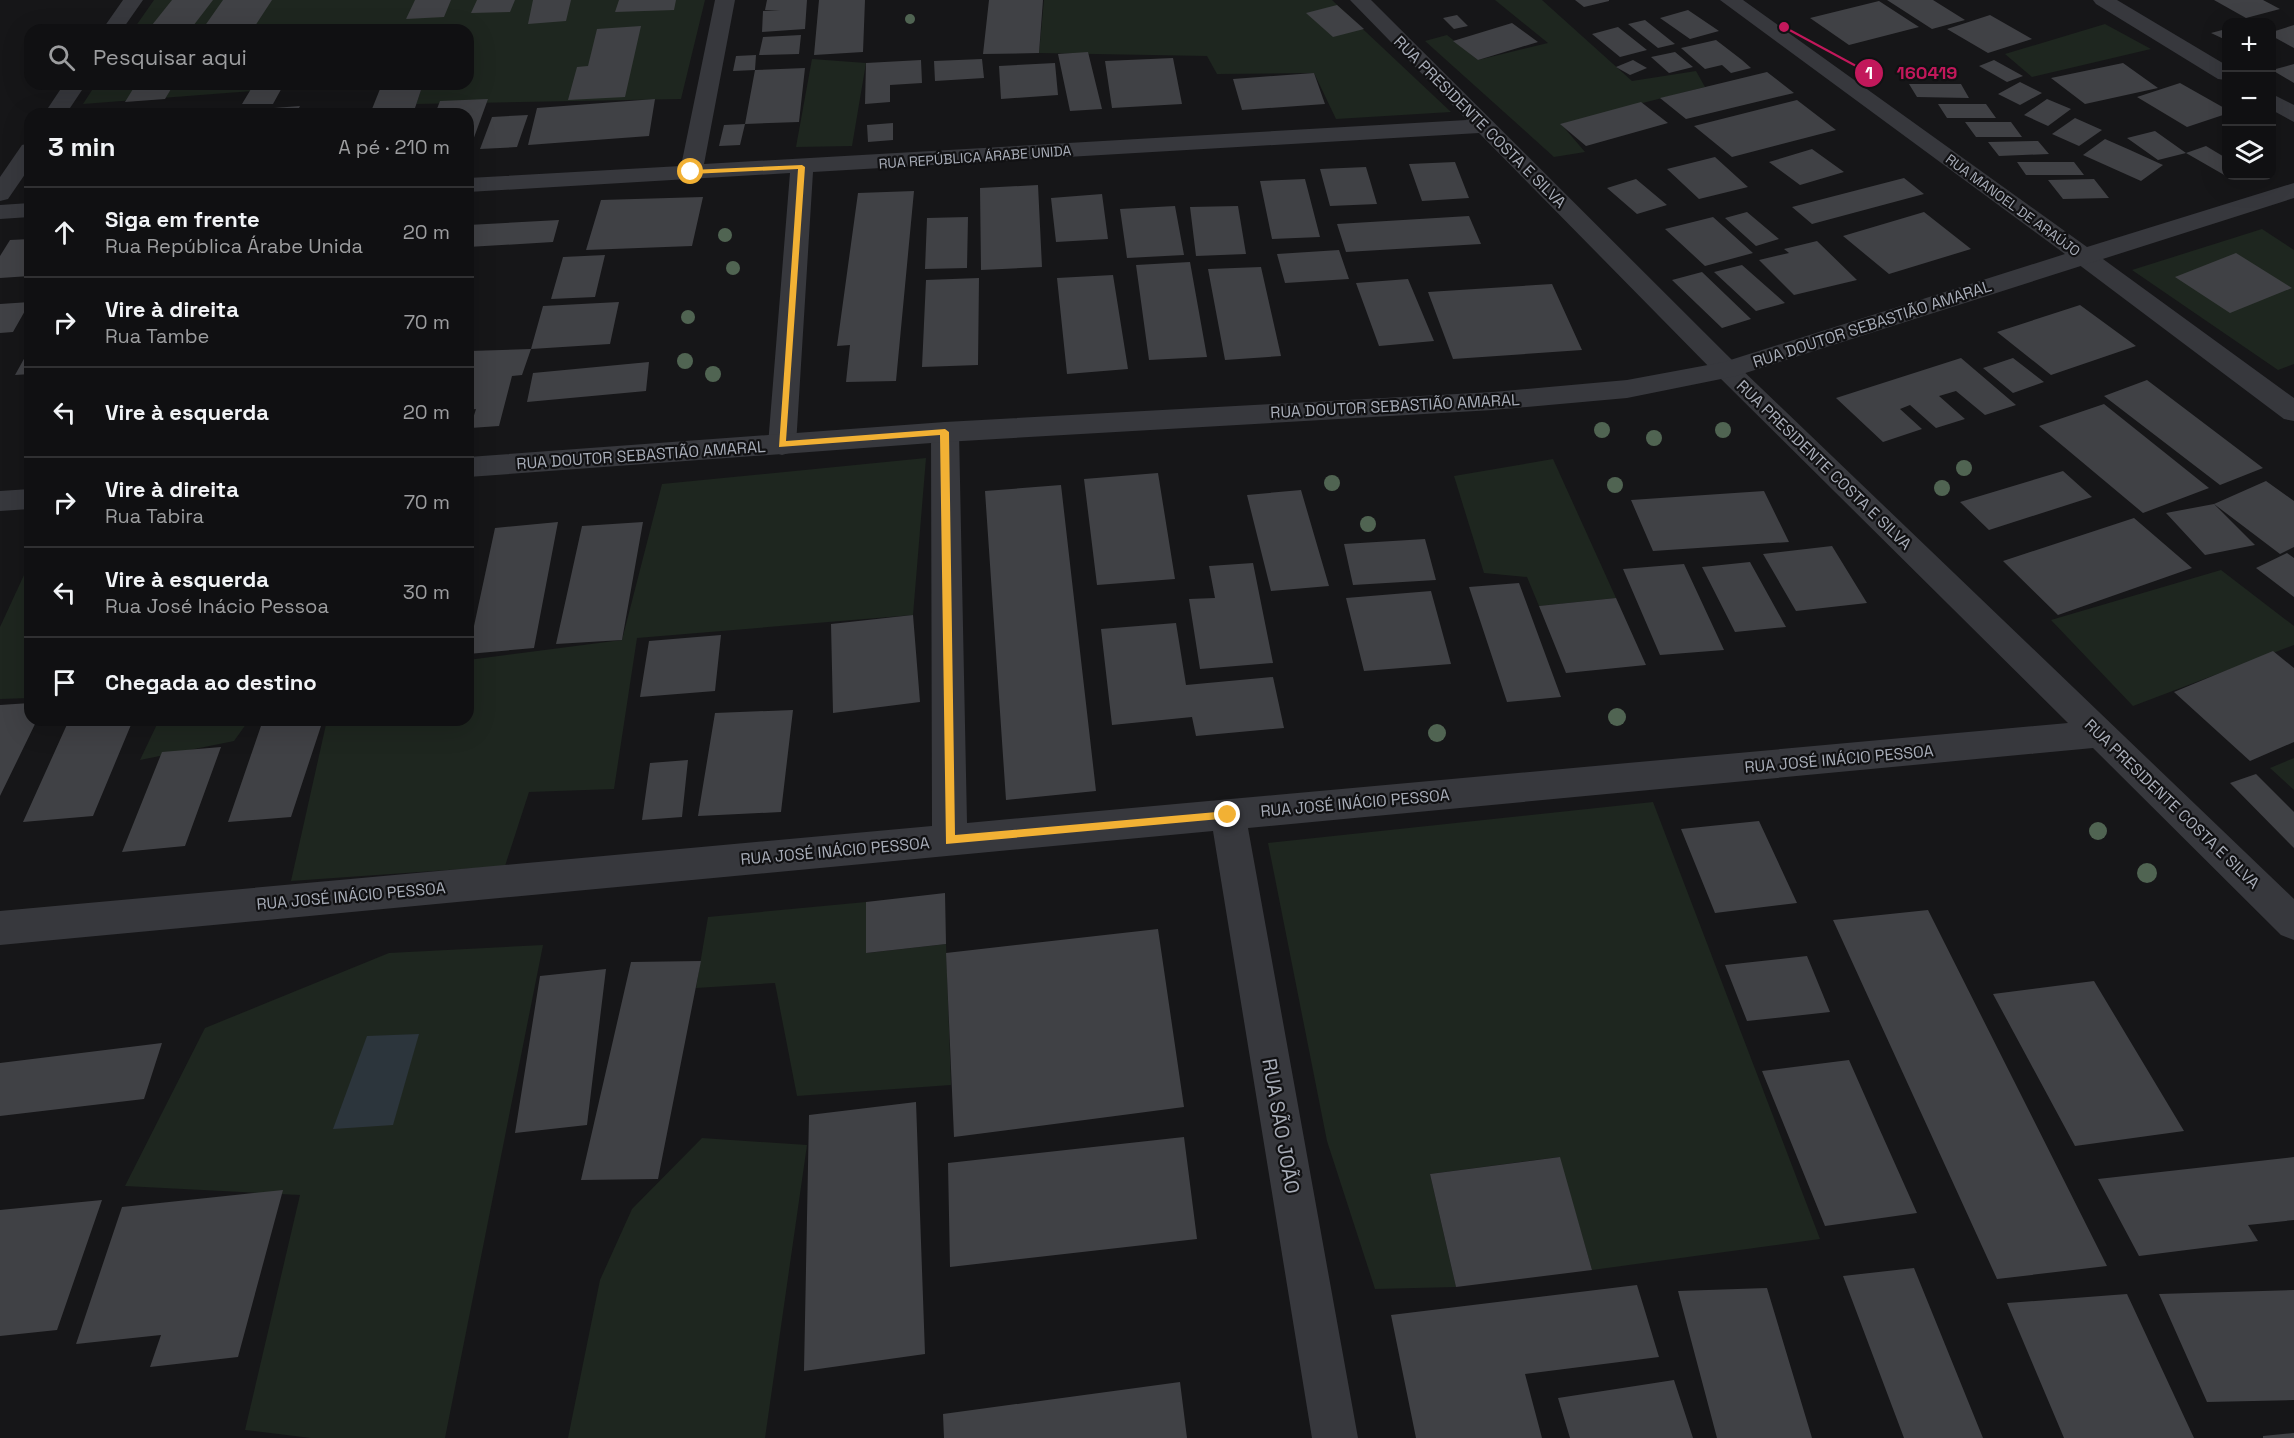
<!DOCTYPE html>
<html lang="pt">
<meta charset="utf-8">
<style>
body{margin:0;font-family:"Space Grotesk",sans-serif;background:#1e1e20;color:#f1f3f6}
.controls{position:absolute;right:18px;top:18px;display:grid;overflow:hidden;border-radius:12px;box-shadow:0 6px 24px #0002}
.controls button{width:54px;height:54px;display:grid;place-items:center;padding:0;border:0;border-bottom:2px solid #303032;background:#101012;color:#f1f3f6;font:30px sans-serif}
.stop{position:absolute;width:18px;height:18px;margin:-14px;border:4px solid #f2b134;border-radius:50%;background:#fff}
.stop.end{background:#f2b134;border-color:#fff;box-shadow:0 2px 6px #0008}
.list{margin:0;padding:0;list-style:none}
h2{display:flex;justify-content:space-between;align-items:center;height:78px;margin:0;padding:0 24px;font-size:26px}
h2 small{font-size:20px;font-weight:400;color:#9c9d9f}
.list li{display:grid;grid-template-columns:39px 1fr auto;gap:18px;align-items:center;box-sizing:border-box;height:90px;padding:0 24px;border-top:2px solid #303032}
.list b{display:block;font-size:22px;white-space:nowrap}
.list p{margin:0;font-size:20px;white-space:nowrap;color:#9c9d9f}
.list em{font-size:20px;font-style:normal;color:#9c9d9f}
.icon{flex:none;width:33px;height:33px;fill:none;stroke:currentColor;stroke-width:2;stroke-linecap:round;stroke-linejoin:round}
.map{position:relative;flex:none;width:2294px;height:1438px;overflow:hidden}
.search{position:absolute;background:#101012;box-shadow:0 6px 24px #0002;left:24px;top:24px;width:450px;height:66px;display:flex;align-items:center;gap:15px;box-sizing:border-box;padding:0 21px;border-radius:18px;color:#9c9d9f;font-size:22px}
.panel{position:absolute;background:#101012;box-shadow:0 6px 24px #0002;left:24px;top:108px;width:450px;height:618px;border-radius:18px}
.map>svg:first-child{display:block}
.green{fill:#1e261f}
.water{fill:#2c353c}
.building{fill:#404145}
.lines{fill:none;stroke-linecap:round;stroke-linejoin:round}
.minor{fill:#37383d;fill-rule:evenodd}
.tertiary{fill:#37383d;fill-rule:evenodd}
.tree{fill:#506452}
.route{fill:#f2b134}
.labels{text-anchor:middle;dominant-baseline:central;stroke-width:4.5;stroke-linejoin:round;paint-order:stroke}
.far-street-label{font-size:14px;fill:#a8adb8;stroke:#111113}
.street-label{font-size:16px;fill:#a8adb8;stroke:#111113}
.near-street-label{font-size:20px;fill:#a8adb8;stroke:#111113}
.leader{fill:none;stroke:#c2185b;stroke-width:2}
.callout-dot{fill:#c2185b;stroke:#111113;stroke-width:2}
.mark-label{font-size:18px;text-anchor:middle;font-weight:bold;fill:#fff}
.callout-label{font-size:18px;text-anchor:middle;font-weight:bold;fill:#c2185b;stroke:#111113;stroke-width:4.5;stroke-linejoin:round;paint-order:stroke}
</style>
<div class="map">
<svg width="2294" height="1438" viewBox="0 0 2294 1438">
<rect width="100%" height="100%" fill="#161618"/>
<path class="green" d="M154,0H705L681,99L416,104L423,84H468V30H133Z
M1044,0H1332L1451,112L1336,119L1314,73L1217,74L1207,56L1039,53Z
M1495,0H1542L1632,81L1696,71L1705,87L1561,124L1585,152L1554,157L1425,41L1447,35L1478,60L1548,43Z
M2105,24L2151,49L2032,77L2005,54Z
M812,59L866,63L852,146L796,147Z
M96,84H346L83,104Z
M2262,229L2294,250V364L2278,370L2132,270Z
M926,458L913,615L637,638L614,789L529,792L505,866L291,881L327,720H468V660L622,640L662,484Z
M1553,459L1616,598L1539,606L1527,577L1484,573L1454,476Z
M30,562V698L0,699V627Z
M2221,570L2294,626V645L2133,706L2051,620Z
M159,720H249L234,741L140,760Z
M2294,758V790L2270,768Z
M1653,802L1820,1239L1592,1270L1559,1157L1430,1174L1456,1287L1375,1289L1327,1141L1268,843Z
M866,902L867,953L946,944L951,1085L797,1096L775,983L696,988L708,917Z
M543,945L445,1438H311L245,1430L300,1195L125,1186L205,1028L389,953Z
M702,1138L807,1145L765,1438H568L600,1280L632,1209Z"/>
<path class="water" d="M419,1034L393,1125L333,1129L367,1036Z"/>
<path class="building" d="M172,0H213L190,30H148Z
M223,0H272L255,26L204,27Z
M415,0H451L444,17L406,19Z
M477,0H515L510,12L471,13Z
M533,0H571L566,21L528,24Z
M619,0H676L674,10L615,12Z
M767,0H807L805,29L762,32L763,11L780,10H765Z
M819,0H865L863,52L814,55Z
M989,0H1043L1039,53L983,54Z
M1575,0H1609V1L1584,7Z
M1887,0H1933L1965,20L1932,29Z
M2214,0H2263L2280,9L2246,18Z
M1879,1L1919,27L1849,45L1810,18Z
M1337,5L1364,29L1333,37L1306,13Z
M1688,10L1719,31L1690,39L1660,18Z
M1457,15L1468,26L1454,29L1443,18Z
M1990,15L2032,39L1988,53L1947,29Z
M1645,20L1675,44L1658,48L1628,24Z
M1512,23L1538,42L1478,60L1453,41Z
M2294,25V48L2272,36V32Z
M641,26L625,97L568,100L577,67L588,66L597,29Z
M1618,27L1647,50L1620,57L1592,34Z
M2226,29V40L2211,33Z
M801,35L799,54L759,55L763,37Z
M1716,40L1742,60L1751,68L1731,73L1722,65L1705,69L1681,48Z
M1088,52L1102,109L1070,111L1058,54Z
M1675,52L1693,67L1669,73L1651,57Z
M756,55L755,70L733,71L736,56Z
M1173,58L1182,104L1112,108L1105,61Z
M982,59L984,78L935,81L934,61Z
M921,60L922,83L890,85V102L865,104L866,63Z
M1633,60L1647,68L1630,75L1616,67Z
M1994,60L2023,76L2007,82L1979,66Z
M1055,63L1058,95L1001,99L999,66Z
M2123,63L2158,88L2085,104L2051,78Z
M2294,64V83L2272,70Z
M805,68L799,122L745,124L755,70Z
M1767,72L1794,93L1686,119L1660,98Z
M1314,73L1325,104L1242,110L1233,79Z
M2020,82L2042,93L2020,105L1998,94Z
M2180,83L2226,109V114L2187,127L2137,97Z
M136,84H174L165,99L125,102Z
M254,84H284L273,104H242Z
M313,84H368L367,86L310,90Z
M382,84H423L413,114H370Z
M1909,84H1961L1969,98L1917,97Z
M488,99L468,154V114H435L440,101Z
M655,99L649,136L528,145L537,108Z
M2047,99L2071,109L2048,126L2024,115Z
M1797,100L1836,130L1732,157L1694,126Z
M1641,102L1668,123L1586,146L1560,124Z
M1938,104H1986L1996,118H1947Z
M300,106L296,114H244L246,110Z
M528,115L517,147L480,149L492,117Z
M2075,118L2102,130L2079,146L2052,134Z
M1965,122H2011L2022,137H1976Z
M893,123V140L868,142L867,125Z
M745,124L740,145L719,146L724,125Z
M2155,131L2186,153L2206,146L2226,158V176L2186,153L2158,160L2127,138Z
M2105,139L2130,150L2163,165L2141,181L2083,155Z
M2038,141L2049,154L1999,156L1988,142Z
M1812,149L1844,172L1800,185L1769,162Z
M1715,157L1748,187L1699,199L1667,169Z
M1455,162L1469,198L1422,201L1409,164Z
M2017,162H2074L2084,175H2026Z
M1366,167L1377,204L1330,206L1320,169Z
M1904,178L1924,194L1812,224L1792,207Z
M1305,179L1320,237L1272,239L1260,181Z
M1636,179L1667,205L1637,214L1607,188Z
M2094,179L2109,198L2063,199L2048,180Z
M1038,185L1042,267L981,270L980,188Z
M914,191L896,381L846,382L850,345L837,346L858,193Z
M1102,194L1108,239L1056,242L1051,198Z
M703,197L692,246L586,250L601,200Z
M1175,206L1184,255L1127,258L1120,209Z
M1238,206L1246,254L1196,256L1190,207Z
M1747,212L1779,239L1756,246L1725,218Z
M1924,212L1971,249L1889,274L1843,236Z
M1469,216L1481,244L1346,252L1337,224Z
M968,217L967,268L925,269L927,218Z
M1713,217L1753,253L1705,266L1665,229Z
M559,220L553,242L468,247V225Z
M30,239V276L0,278V256L10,240Z
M1817,241L1857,280L1794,295L1759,260L1789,253L1784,249Z
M1339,250L1349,279L1285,283L1277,254Z
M2236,253L2292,288L2230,313L2175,277Z
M605,255L595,297L551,299L563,257Z
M1190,262L1207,357L1149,360L1136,265Z
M1742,265L1785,303L1756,311L1714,272Z
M1261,267L1281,356L1225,360L1208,269Z
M1702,272L1751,319L1722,328L1672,280Z
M1113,275L1128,369L1067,374L1057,278Z
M979,278L978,365L922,367L926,280Z
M1408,279L1434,341L1379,346L1356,283Z
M1552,284L1582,350L1453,359L1428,292Z
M30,302L13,332L0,333V304Z
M619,302L610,344L531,349L543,306Z
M2080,305L2136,346L2051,375L1997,332Z
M30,348V374L15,375Z
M531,349L522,375L512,376L499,426L470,428L476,409L468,410L469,351Z
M1961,358L2016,405L1985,415L1956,391L1939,396L1965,419L1936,428L1910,405L1900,409L1922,429L1883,442L1836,398Z
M2013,358L2044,382L2013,393L1983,368Z
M649,362L646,391L527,402L533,373Z
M2147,380L2263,468L2220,485L2104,396Z
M2104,404L2209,488L2143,513L2039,426Z
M2063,471L2092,497L1989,530L1960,502Z
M1158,473L1175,579L1097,585L1084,479Z
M2266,481L2294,501V547L2280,554L2214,504L2255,545L2205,555L2166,513L2214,504Z
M1061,485L1096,791L1006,800L985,491Z
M1301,490L1329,586L1271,591L1247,495Z
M1764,491L1789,542L1653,551L1631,500Z
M2134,518L2192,568L2058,615L2003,561Z
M558,522L534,648L468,654L495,528Z
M643,522L622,640L556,644L582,526Z
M1425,539L1436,580L1353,585L1344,544Z
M1832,546L1867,603L1796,611L1763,554Z
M2287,553L2294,558V597L2256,568Z
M1750,562L1786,627L1735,632L1702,567Z
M1253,563L1273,663L1200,669L1189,599L1215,598L1209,566Z
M1684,564L1724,650L1660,655L1623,569Z
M1519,583L1561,697L1507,702L1469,587Z
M1431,591L1451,664L1364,671L1346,598Z
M1616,598L1646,665L1566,673L1539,606Z
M913,615L920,702L833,713L831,624Z
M1176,623L1186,685L1273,677L1284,728L1196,736L1192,717L1112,725L1101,629Z
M721,635L715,691L640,697L649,641Z
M2273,651L2294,668V742L2250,761L2174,692Z
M30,703V720H37L0,796V705Z
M793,710L781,812L698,816L715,713Z
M69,720H133L93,816L23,822Z
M263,720H323L291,817L228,822Z
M221,747L185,846L122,852L162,752Z
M688,760L682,817L642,820L650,763Z
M2256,774L2294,812V848L2230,783Z
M1759,821L1797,903L1715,913L1681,829Z
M945,893L946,944L866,953V902Z
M1928,910L2107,1266L1997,1279L1833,920Z
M1158,929L1184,1107L954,1137L946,953Z
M1807,956L1830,1012L1747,1021L1725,965Z
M701,961L658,1179L581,1180L631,962Z
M606,969L587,1125L515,1133L540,976Z
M2094,981L2184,1131L2075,1146L1993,994Z
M162,1043L144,1099L0,1116V1063Z
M1849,1060L1879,1128L1917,1213L1825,1226L1762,1071Z
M916,1102L925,1354L804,1371L809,1115Z
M1184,1137L1197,1239L950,1267L948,1163Z
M1560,1157L1592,1270L1456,1287L1430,1174Z
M2294,1157V1220L2248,1225L2258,1241L2139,1256L2098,1179Z
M283,1190L238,1357L150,1367L161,1335L76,1344L122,1207Z
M102,1200L57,1330L0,1336V1210Z
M1914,1268L1983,1438H1904L1843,1276Z
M1637,1285L1659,1357L1525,1374L1542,1438H1416L1391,1315Z
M1767,1288L1812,1438H1717L1678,1291Z
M2294,1290V1400L2207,1402L2159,1294Z
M2127,1294L2194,1438H2064L2007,1303Z
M1674,1380L1693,1438H1570L1558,1398Z
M1180,1382L1187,1438H944L943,1414Z
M2294,1433V1438H2263V1436Z"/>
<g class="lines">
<path class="minor" d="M123,0H143L122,30H102Z
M715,0H735L704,164L1467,120L1350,0H1371L1736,364L2294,899V940L2281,935L2093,748L1248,828L1358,1438H1312L1213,831L0,945V911L932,826L931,432L935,425L945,422L955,425L959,432L967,823L2068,723L1718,376L1479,133L813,172L796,445L792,452L782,455L772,452L768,445L790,173L468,192V178L681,166Z
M2093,0H2117L2226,65V80L2218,79L2096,4Z
M64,84H86L66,114H44Z
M2272,94L2294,105V122L2272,110Z
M30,143V167L8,199L0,201V177L22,145Z
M30,203V217L0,219V205Z
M2083,248L2092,251L2294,398V421L2284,419L2074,261L2071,256L2074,251Z"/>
<path class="tertiary" d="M1720,0H1743L2087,247L2294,183V198L1736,376L1627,398L1493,410L945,442L468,477V457L945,422L1493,392L1627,380L1724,362L2065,254Z
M30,489V509L0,511V491Z"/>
</g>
<g class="tree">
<circle cx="910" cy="19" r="5"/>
<circle cx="725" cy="235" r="7"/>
<circle cx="733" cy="268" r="7"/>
<circle cx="688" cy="317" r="7"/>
<circle cx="685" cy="361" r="8"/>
<circle cx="713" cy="374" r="8"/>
<circle cx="1602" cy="430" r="8"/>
<circle cx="1723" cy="430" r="8"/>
<circle cx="1654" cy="438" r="8"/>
<circle cx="1964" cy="468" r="8"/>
<circle cx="1332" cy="483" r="8"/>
<circle cx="1615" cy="485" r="8"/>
<circle cx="1942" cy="488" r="8"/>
<circle cx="1368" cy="524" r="8"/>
<circle cx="1617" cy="717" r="9"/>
<circle cx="1437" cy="733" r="9"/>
<circle cx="2098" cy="831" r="9"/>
<circle cx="2147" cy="873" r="10"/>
</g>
<path class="route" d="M802,165L805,167L786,441L945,429L949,432L955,835L1228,811L1233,815L1231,818L946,844L940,435L779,447L798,169L691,174L688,172L691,170Z"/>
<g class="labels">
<g class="far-street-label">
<text transform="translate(975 157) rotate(-4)">RUA REPÚBLICA ÁRABE UNIDA</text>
<text transform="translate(2013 205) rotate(36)">RUA MANOEL DE ARAÚJO</text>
</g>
<g class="street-label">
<text transform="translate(1480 122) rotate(45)">RUA PRESIDENTE COSTA E SILVA</text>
<text transform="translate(1872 324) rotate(-18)">RUA DOUTOR SEBASTIÃO AMARAL</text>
<text transform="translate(1395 406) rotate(-3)">RUA DOUTOR SEBASTIÃO AMARAL</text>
<text transform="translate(641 455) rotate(-4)">RUA DOUTOR SEBASTIÃO AMARAL</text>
<text transform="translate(1824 465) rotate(44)">RUA PRESIDENTE COSTA E SILVA</text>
<text transform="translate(1839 759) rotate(-5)">RUA JOSÉ INÁCIO PESSOA</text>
<text transform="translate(1355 803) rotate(-5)">RUA JOSÉ INÁCIO PESSOA</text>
<text transform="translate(2172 804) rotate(44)">RUA PRESIDENTE COSTA E SILVA</text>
<text transform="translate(835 851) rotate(-5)">RUA JOSÉ INÁCIO PESSOA</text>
<text transform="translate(351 896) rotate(-5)">RUA JOSÉ INÁCIO PESSOA</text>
</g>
<g class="near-street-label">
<text transform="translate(1281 1126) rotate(80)">RUA SÃO JOÃO</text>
</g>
</g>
<path class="leader" d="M1784 27L1869 73"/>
<g class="callout-dot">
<circle cx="1784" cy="27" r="6"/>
<circle cx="1869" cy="73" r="15"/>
</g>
<g class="mark-label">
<text x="1869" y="79">1</text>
</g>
<g class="callout-label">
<text x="1927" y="79">160419</text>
</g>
</svg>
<div class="controls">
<button>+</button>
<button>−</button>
<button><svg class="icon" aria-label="layers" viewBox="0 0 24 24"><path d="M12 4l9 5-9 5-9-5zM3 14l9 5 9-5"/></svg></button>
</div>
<div class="stop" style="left:691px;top:172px"></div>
<div class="stop end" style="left:1228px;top:815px"></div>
<div class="search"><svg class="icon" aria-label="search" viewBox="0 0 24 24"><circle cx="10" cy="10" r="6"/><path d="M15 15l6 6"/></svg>Pesquisar aqui</div>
<section class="panel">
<h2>3 min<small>A pé · 210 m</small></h2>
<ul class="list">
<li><svg class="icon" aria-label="ahead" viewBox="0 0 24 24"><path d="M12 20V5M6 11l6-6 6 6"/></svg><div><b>Siga em frente</b><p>Rua República Árabe Unida</p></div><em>20 m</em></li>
<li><svg class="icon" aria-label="right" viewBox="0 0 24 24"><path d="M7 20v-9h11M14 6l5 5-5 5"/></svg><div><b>Vire à direita</b><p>Rua Tambe</p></div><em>70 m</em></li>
<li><svg class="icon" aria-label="left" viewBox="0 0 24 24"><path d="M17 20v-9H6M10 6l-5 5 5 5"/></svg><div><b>Vire à esquerda</b></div><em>20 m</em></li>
<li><svg class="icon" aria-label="right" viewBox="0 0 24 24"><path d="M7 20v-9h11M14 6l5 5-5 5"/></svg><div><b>Vire à direita</b><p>Rua Tabira</p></div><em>70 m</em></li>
<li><svg class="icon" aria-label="left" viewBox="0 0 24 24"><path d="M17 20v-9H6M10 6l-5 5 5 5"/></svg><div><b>Vire à esquerda</b><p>Rua José Inácio Pessoa</p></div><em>30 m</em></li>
<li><svg class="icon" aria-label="arrive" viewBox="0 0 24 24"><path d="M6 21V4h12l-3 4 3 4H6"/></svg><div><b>Chegada ao destino</b></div></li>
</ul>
</section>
</div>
